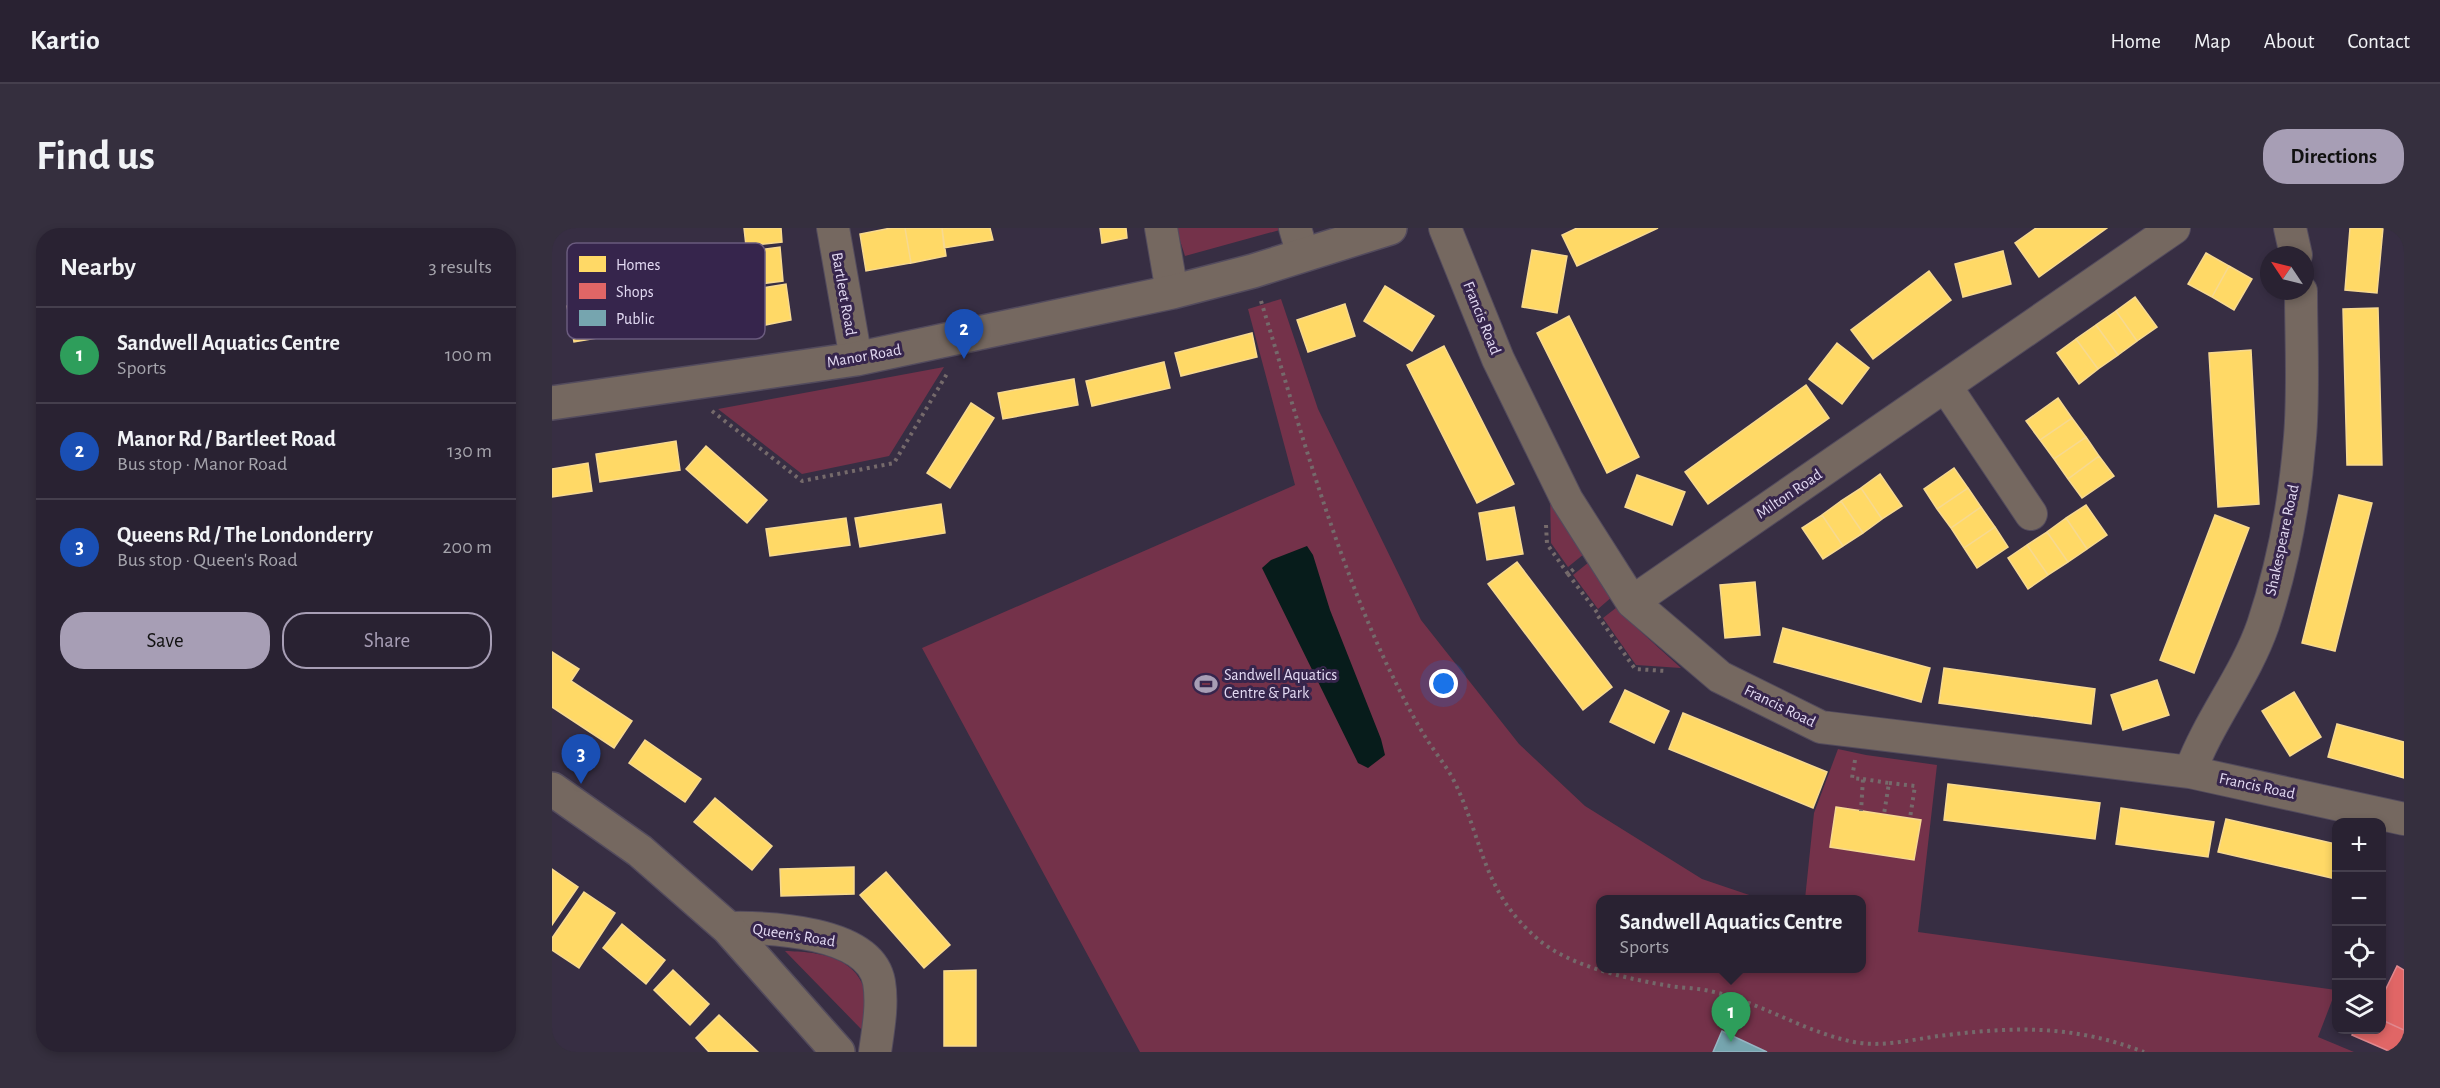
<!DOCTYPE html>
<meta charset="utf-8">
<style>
body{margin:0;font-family:"Alegreya Sans",sans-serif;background:#352f3e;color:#f1f3f6}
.controls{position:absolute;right:18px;bottom:18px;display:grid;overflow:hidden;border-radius:12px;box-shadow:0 3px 9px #0003}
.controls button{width:54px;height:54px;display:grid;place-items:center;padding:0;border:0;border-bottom:2px solid #453f4d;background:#292232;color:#f1f3f6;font:30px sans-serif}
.compass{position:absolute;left:1708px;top:18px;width:54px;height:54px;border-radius:50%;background:#292232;box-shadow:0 3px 9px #0003;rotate:305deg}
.you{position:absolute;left:892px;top:456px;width:21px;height:21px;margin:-15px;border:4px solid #fff;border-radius:50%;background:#1a73e8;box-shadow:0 0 0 9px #1a73e833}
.badge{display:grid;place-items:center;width:39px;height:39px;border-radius:50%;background:#a79eb5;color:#fff;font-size:20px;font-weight:700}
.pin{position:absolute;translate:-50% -50px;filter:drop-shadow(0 2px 3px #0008)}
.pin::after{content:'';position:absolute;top:32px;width:21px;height:18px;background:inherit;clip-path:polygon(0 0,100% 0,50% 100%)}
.popup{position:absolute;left:1044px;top:667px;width:270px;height:78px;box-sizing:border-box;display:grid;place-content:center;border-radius:12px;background:#292232;filter:drop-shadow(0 2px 4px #0005);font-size:20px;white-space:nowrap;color:#a5a4ac}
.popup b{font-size:22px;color:#f1f3f6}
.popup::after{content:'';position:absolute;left:50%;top:100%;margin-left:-12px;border:12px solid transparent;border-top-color:#292232}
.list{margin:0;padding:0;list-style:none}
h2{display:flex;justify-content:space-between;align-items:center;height:78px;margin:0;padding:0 24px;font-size:26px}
h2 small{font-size:20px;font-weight:400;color:#a5a4ac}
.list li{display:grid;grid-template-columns:39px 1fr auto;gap:18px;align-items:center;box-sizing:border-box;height:96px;padding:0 24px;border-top:2px solid #453f4d}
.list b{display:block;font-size:22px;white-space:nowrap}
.list p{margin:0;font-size:20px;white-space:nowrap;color:#a5a4ac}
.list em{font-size:20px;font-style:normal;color:#a5a4ac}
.actions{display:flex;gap:12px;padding:18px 24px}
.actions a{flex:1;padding:14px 0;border:2px solid #a79eb5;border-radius:24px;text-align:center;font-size:21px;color:#a79eb5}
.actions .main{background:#a79eb5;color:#111}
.icon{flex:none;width:33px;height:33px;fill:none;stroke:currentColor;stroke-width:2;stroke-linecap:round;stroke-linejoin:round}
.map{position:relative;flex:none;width:1852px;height:824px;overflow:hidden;border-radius:24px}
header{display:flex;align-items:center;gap:36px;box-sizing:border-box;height:84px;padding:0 30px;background:#292232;border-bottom:2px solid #453f4d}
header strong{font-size:28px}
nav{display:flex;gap:33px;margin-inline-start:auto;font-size:21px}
.intro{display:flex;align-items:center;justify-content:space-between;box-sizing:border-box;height:144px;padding:0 36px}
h1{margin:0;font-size:42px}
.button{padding:15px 27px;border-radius:24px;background:#a79eb5;color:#111;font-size:21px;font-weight:700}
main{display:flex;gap:36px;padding:0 36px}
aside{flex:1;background:#292232;border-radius:24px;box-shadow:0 3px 9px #0003}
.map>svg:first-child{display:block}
.green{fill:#74324a}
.water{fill:#071c1b}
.homes{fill:#ffd966;stroke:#f7d990;stroke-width:1.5}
.shops{fill:#e06666;stroke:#e18990;stroke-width:1.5}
.public{fill:#76a5af;stroke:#97b5c3;stroke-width:1.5}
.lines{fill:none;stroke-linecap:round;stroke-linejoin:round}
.minor-casing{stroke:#534b5d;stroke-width:34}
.tertiary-casing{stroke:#534b5d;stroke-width:36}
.path{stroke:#756a6b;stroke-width:4;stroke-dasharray:3 4.5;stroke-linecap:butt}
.minor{stroke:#756860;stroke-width:32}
.tertiary{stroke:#756860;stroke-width:33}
.labels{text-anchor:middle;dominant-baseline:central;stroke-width:6;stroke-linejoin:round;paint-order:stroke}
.street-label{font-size:16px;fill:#e3daf3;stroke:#36254c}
.poi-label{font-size:16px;fill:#e3daf3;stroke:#36254c;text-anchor:start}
.key{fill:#36254c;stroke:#6a5b7e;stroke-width:1.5}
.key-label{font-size:16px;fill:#e3daf3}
</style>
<header>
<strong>Kartio</strong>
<nav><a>Home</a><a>Map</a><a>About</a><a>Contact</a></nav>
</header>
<div class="intro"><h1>Find us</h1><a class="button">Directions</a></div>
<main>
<aside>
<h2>Nearby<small>3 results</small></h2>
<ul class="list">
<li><span class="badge" style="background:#2e9e5b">1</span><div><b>Sandwell Aquatics Centre</b><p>Sports</p></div><em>100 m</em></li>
<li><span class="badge" style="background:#1a4fb4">2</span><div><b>Manor Rd / Bartleet Road</b><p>Bus stop · Manor Road</p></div><em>130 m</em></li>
<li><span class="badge" style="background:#1a4fb4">3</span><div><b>Queens Rd / The Londonderry</b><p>Bus stop · Queen's Road</p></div><em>200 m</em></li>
</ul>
<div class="actions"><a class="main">Save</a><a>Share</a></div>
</aside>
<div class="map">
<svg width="1852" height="824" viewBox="0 0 1852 824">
<rect width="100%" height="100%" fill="#372e43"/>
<path class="green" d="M624,0H735L633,28Z
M729,71L766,181L869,392L967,516L1033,578L1150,651L1209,671L1048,672V740H1310V672L1253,671L1262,585L1286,521L1314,527L1385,537L1366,704L1784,762L1766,809L1802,824H588L370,420L743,257L696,81Z
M392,139L337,228L250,246L166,181Z
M998,262L1032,326L1016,339L999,315Z
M1037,334L1061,368L1046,381L1021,347Z
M1069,376L1088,403L1129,440L1084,437L1051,390Z
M233,723C267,724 307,728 315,770C317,780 312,793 311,803Z"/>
<path class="water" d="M755,318L761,327L778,382L829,511L833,527L816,540L806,535L710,340L719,332Z"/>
<path class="homes" d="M192,0H229L230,14L194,18Z
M339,0H353L359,35L314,43L308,6Z
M353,0H390L394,28L359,35Z
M390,0H438L441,12L392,20Z
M548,0H574L575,10L550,15Z
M1025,0H1106L1025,38L1010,7Z
M1484,0H1555L1487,49L1463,15Z
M1798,0H1831L1825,65L1793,62Z
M228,19L231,53L199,57L193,24Z
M980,22L1015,28L1005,85L970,79Z
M1451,23L1459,56L1411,69L1403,36Z
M1654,25L1677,38L1660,69L1636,56Z
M1677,38L1700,51L1682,82L1660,69Z
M1377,43L1399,72L1321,131L1299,102Z
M234,56L239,92L203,99L199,62Z
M833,58L882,88L860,123L812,93Z
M127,59L134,93L89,102L83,68Z
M1583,69L1605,99L1585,113L1564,83Z
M58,70L64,107L22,114L15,78Z
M793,76L803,108L756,124L745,92Z
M1826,80L1830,237H1795L1791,81Z
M1564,83L1585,113L1566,127L1544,97Z
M1017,88L1087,229L1055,245L985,105Z
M1544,97L1566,127L1546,141L1524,111Z
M700,105L705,129L629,148L623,125Z
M1524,111L1546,141L1527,156L1505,125Z
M1285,115L1317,140L1290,176L1257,151Z
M892,118L962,256L925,275L855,137Z
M1699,122L1707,276L1666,279L1657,125Z
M612,134L618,160L540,178L534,153Z
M522,151L526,177L451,191L446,165Z
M1254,157L1277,190L1156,276L1133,244Z
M1506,170L1520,190L1488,212L1474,193Z
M419,175L442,190L398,260L375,245Z
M1520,190L1534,209L1502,231L1488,212Z
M1534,209L1547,228L1516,251L1502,231Z
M124,213L128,242L48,254L44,226Z
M154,218L215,272L195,295L134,241Z
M1547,228L1562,248L1530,270L1516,251Z
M36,235L40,263L0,269V241Z
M1402,240L1416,260L1385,281L1372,261Z
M1328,246L1350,278L1330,291L1309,260Z
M1085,247L1133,264L1120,297L1073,279Z
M1309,260L1330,291L1311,305L1289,273Z
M1416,260L1429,279L1399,300L1385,281Z
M1787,267L1820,275L1783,423L1750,415Z
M1289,273L1311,305L1291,318L1270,287Z
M389,276L393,305L308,319L303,290Z
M1534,277L1555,307L1535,321L1514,290Z
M962,279L971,326L935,332L927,285Z
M1429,279L1443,299L1412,320L1399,300Z
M1270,287L1291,318L1271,331L1250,300Z
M1663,287L1697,300L1642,445L1608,432Z
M294,290L298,317L218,328L214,301Z
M1514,290L1535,321L1516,334L1495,304Z
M1443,299L1456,319L1425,340L1412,320Z
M1495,304L1516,334L1496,347L1475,317Z
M1475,317L1496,347L1476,361L1456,330Z
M965,334L1060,459L1031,482L936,356Z
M1203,354L1208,407L1173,410L1168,357Z
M1231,400L1378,440L1369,474L1222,434Z
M0,424L27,441L19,453L80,493L62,520L0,479Z
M1392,440L1543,461L1539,496L1387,475Z
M1605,452L1617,487L1571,502L1559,467Z
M1073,462L1117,483L1102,515L1058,494Z
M1742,464L1769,509L1738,528L1710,483Z
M1131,485L1275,544L1261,580L1117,521Z
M1785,496L1852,514V550L1776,529Z
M93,512L149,551L133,574L77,535Z
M1396,556L1548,575L1543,611L1392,592Z
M163,570L220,618L200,642L142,594Z
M1284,579L1369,592L1362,632L1278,619Z
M1569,580L1662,594L1656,629L1564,616Z
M1674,591L1784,616V651L1666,624Z
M302,639V666L229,668L228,641Z
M0,641L26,659L0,697Z
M334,644L398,717L372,740L308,667Z
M32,664L63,685L27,740L0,722V710Z
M70,696L113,732L94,756L51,720Z
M121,742L157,776L138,797L102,762Z
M424,742V818H392V743Z
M167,787L206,824H157L144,810Z"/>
<path class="shops" d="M1845,738L1852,742V802L1830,792V769Z
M1830,792L1852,802V824H1839L1800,807L1802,802H1830Z"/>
<path class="public" d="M1170,803L1215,824H1161Z"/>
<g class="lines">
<g class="minor-casing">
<path id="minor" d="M281,0L304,131
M609,0L620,64
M743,0L751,27
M893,0L946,131L1015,272L1080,374L1168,449L1269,499L1638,544L1852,591
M1738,0L1744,27
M1394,159L1479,286
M1080,374L1622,0
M1638,544C1657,492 1693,449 1711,397C1731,337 1743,272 1748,209C1752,161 1749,111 1749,63
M176,700C216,699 318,703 327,754C331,777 326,802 323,824"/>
</g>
<g class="tertiary-casing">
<path id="tertiary" d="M0,175L304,131L620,64L701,43L838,0
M0,561L88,623L176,700L286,824"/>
</g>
<path class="path" d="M709,73C747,196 781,322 836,439C848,463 860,488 874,510C882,523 892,535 900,549C932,611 928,662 987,712C1019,739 1077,751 1118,758C1131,760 1145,760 1158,763C1208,774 1252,804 1302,814C1333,820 1365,810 1395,807C1466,798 1525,798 1592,824
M160,183L250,253L342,235L396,144
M994,297L995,316L1016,346L1023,340
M1016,346L1047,387
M1046,388L1083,441L1114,443
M1303,532L1300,550L1311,551L1309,583
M1311,551L1337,555L1332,586
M1337,555L1363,558L1358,590"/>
<use href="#minor" class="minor"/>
<use href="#tertiary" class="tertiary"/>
</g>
<defs>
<g id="stadium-bare" transform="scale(1.8)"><path d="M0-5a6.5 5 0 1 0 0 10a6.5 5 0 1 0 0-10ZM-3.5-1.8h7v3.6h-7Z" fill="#a79eb5" stroke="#36254c" stroke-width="2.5" paint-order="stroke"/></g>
</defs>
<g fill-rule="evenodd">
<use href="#stadium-bare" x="654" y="456"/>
</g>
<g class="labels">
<g class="street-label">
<text transform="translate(292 66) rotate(80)">Bartleet Road</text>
<text transform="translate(930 90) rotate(68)">Francis Road</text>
<text transform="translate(312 128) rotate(-10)">Manor Road</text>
<text transform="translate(1237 266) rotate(-34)">Milton Road</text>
<text transform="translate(1730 312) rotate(-78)">Shakespeare Road</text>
<text transform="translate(1228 478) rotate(26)">Francis Road</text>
<text transform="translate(1705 558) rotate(12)">Francis Road</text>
<text transform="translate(242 707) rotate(9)">Queen's Road</text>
</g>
<g class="poi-label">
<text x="672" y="447">Sandwell Aquatics<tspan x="672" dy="18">Centre &amp; Park</tspan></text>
</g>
</g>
<rect x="15" y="15" width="198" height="96" rx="9" class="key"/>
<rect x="27" y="28" width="27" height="16" fill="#ffd966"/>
<rect x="27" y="55" width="27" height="16" fill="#e06666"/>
<rect x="27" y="82" width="27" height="16" fill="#76a5af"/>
<g class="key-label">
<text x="64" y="42">Homes</text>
<text x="64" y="69">Shops</text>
<text x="64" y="96">Public</text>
</g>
</svg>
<div class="controls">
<button>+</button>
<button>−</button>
<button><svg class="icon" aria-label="locate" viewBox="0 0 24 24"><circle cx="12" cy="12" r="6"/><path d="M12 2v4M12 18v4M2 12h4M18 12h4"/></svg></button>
<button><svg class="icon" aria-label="layers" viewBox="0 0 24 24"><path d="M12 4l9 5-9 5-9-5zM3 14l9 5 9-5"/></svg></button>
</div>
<svg class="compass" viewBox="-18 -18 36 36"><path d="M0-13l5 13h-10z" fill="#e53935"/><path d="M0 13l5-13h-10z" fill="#a5a4ac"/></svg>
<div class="you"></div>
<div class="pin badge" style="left:1179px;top:814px;background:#2e9e5b">1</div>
<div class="popup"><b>Sandwell Aquatics Centre</b>Sports</div>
<div class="pin badge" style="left:412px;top:131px;background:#1a4fb4">2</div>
<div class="pin badge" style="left:29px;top:556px;background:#1a4fb4">3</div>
</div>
</main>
